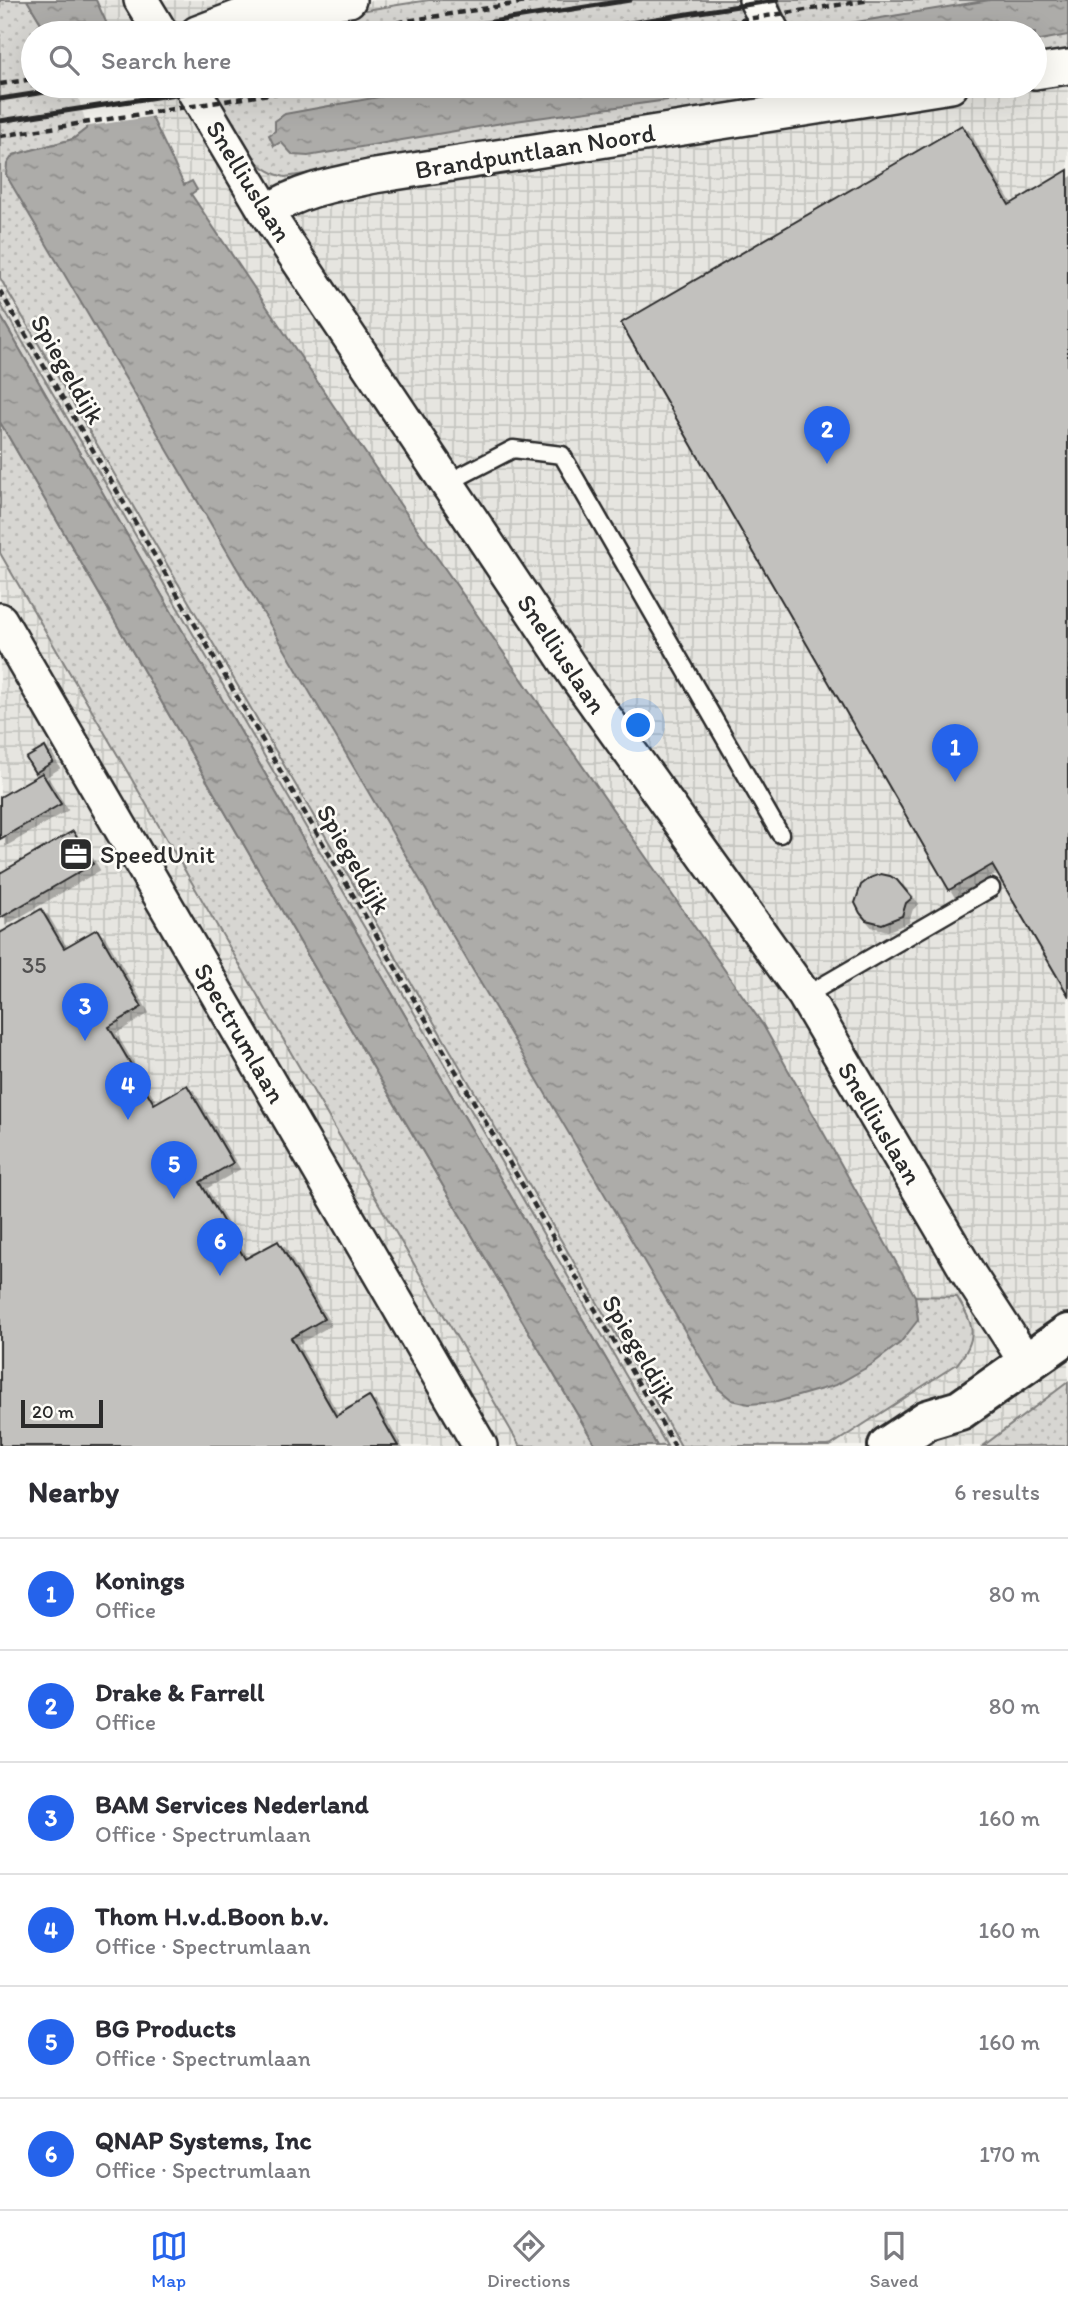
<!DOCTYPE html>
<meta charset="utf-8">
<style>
body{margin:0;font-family:Itim,sans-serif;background:#f2f2f3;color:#2b2b33}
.scale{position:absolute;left:21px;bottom:18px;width:82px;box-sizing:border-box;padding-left:7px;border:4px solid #2b2b2b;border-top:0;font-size:19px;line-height:24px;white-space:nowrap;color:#2b2b2b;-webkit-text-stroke:5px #fdfcf7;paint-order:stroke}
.you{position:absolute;left:639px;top:726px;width:24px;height:24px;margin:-18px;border:5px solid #fff;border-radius:50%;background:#1a73e8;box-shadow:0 0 0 10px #1a73e833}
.badge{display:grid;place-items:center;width:46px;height:46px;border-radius:50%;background:#2563eb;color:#fff;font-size:23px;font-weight:700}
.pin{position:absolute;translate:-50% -58px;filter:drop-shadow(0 2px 4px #0008)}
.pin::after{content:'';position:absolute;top:37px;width:24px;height:21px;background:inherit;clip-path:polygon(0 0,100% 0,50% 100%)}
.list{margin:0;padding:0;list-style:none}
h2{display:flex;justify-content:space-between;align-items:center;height:91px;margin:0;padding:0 28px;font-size:30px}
h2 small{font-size:23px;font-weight:400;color:#7c7c81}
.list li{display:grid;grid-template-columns:46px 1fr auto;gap:21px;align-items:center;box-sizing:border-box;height:112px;padding:0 28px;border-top:2px solid #e1e1e2}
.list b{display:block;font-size:26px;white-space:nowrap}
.list p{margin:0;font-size:23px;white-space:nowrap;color:#7c7c81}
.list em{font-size:23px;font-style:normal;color:#7c7c81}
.icon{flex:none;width:38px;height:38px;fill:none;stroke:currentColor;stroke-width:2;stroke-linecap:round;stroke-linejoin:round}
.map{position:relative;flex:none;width:1068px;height:1446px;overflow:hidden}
.search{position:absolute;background:#fff;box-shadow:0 7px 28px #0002;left:21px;right:21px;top:21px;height:77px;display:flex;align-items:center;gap:18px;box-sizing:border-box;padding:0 24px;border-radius:38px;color:#7c7c81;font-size:26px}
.sheet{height:763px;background:#fff}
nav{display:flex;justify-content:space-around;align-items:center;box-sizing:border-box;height:98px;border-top:2px solid #e1e1e2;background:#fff;font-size:19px;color:#7c7c81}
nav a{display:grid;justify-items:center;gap:4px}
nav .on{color:#2563eb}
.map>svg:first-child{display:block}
.industrial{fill:url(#industrial-grid);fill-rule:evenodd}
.grass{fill:url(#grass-dots);stroke:#81807e;stroke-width:2}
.water{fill:url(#water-ripples);stroke:#797877;stroke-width:2}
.pier{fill:#f5f4ef}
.building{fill:#c2c1be;stroke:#2b2b2b;stroke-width:2;filter:url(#shadow)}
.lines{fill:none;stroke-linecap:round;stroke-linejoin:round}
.service-casing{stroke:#2b2b2b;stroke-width:21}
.minor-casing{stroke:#2b2b2b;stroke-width:38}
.tertiary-casing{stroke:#2b2b2b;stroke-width:44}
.path{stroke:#2b2b2b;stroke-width:4.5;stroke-dasharray:7 5;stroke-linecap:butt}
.service{stroke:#fdfcf7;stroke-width:16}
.minor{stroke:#fdfcf7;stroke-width:33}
.tertiary{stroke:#fdfcf7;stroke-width:38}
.rail{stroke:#2b2b2b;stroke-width:5}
.path-bridge{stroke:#2b2b2b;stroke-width:4.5;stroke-dasharray:7 5;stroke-linecap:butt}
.labels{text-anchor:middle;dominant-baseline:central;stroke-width:5;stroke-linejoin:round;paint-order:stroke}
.number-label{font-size:23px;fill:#515050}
.street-label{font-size:26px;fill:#2b2b2b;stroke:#fdfcf7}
.poi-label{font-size:26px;fill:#2b2b2b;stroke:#fdfcf7;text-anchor:start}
</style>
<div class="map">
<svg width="1068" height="1446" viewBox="0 0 1068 1446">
<defs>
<pattern id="industrial-grid" width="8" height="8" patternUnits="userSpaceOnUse" patternTransform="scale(1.75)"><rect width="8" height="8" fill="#e6e5e0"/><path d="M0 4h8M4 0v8" fill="none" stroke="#c5c5c0"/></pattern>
<pattern id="grass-dots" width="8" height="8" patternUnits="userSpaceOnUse" patternTransform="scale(1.75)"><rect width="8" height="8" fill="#d7d6d2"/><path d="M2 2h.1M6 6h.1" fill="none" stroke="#b9b8b4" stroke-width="1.8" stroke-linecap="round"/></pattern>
<pattern id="water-ripples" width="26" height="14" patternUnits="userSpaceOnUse" patternTransform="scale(1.75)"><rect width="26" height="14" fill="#adaca9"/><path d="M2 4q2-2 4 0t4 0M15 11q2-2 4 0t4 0" fill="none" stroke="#8d8c8a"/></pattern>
<filter id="shadow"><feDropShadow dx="6" dy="6" stdDeviation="0" flood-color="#0004"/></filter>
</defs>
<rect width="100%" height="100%" fill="#f5f4ef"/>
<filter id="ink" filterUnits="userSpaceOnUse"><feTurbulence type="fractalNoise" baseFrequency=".0143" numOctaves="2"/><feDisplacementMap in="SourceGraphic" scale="14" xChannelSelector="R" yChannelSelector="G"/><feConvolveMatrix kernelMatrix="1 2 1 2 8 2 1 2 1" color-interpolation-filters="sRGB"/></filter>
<g filter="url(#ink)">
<path class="industrial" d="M0,0H1068V1443L1063,1446H0ZM33,33H1035V86H33Z"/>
<path class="grass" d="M0,0H27L47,33H33V86H78L88,119L86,129L73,139L13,155L918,1320L915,1296L957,1297C974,1325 979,1338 957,1364L830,1446H681L0,278Z
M429,0H741L758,33H235L259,27Z
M779,0H1068V55L1035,60V33H791L784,20Z
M210,86H759L744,101L726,109L285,177C244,168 229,119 210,86Z
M0,303L667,1446H657L375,964L0,315Z
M0,422L322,980L596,1446H520L0,553Z
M1068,1382V1446H983Z"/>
<path class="water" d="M27,0H96L111,33H47Z
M990,0H1068V35L1035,41V33H833L839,26L844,24Z
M137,86L184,185L192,181L197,190L191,194L397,500L763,1025L915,1296L918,1320L900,1343L871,1365L836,1385L777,1402L749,1404L732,1400L719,1389L6,175L7,164L13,155L73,139L86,129L88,119Z
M439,86H721L717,91L704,95L508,122L308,156L293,155L281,142L274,146L269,135L275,131V121L285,114Z
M0,315L375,964L657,1446H596L322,980L0,422Z"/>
<path class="pier" d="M75,86H141L155,116L83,127L85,120Z"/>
<path class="building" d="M962,125L1009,205L1068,170V995L992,865L949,890L621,323Z
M45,747L53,762L35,773L26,758Z
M42,773L61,804L0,839V797Z
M73,831L93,864L0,918V873Z
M881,874L890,876L897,880L912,898L906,903L902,916L882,924L866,920L860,913L855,903L861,885L870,878Z
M41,909L64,948L97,929L142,1007L109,1027L154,1104L187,1085L233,1163L200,1182L245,1259L278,1241L324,1319L291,1338L336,1416L369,1396L398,1446H0V933Z"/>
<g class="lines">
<g class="service-casing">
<path id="service" d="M447,483L513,449L562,455L780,834
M805,996L991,888"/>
</g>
<g class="minor-casing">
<path id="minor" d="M141,0L161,33
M756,0L773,33
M197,33L242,16L349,0
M1035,72L1068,67
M191,86L266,212L577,678L805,996L970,1276L1026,1362
M266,212C299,190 336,184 375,176L951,86
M0,620L480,1446"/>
</g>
<g class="tertiary-casing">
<path id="tertiary" d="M888,1446L927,1420L960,1410L1068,1334"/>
</g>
<path class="path" d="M362,28L539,0
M0,84L33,79
M0,291L675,1446"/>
<use href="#service" class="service"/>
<use href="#minor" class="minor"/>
<use href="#tertiary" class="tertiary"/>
<path class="rail" d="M421,33L630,0
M566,33L777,0
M0,99L84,86
M0,121L228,86"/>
<path class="path-bridge" d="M657,33L870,0
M0,136L321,86"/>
</g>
</g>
<defs>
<g id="office-square" transform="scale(1.75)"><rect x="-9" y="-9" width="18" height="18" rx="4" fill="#2b2b2b" stroke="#fdfcf7"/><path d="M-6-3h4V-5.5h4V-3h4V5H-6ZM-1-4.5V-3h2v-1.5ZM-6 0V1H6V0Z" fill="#fff"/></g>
</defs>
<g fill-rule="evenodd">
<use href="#office-square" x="76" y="854"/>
</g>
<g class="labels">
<g class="number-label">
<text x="34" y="965">35</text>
</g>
<g class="street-label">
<text transform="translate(535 151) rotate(-9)">Brandpuntlaan Noord</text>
<text transform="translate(249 181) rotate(58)">Snelliuslaan</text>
<text transform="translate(68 369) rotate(60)">Spiegeldijk</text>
<text transform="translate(562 654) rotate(56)">Snelliuslaan</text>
<text transform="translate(354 859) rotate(60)">Spiegeldijk</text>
<text transform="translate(240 1033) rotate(60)">Spectrumlaan</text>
<text transform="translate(880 1123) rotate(59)">Snelliuslaan</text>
<text transform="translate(640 1349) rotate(59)">Spiegeldijk</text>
</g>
<g class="poi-label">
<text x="100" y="854">SpeedUnit</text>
</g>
</g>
</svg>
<div class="scale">20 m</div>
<div class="you"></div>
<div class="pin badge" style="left:955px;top:782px">1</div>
<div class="pin badge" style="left:827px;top:464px">2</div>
<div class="pin badge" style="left:85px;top:1041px">3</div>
<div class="pin badge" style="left:128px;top:1120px">4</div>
<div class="pin badge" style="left:174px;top:1199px">5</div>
<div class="pin badge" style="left:220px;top:1276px">6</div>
<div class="search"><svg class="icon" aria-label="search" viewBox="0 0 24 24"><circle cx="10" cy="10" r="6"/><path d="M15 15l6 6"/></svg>Search here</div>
</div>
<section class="sheet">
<h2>Nearby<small>6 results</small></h2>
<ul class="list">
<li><span class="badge">1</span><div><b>Konings</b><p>Office</p></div><em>80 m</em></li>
<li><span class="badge">2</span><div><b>Drake &amp; Farrell</b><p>Office</p></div><em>80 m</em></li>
<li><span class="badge">3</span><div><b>BAM Services Nederland</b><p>Office · Spectrumlaan</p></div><em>160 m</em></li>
<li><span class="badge">4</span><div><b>Thom H.v.d.Boon b.v.</b><p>Office · Spectrumlaan</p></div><em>160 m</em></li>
<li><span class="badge">5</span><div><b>BG Products</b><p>Office · Spectrumlaan</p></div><em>160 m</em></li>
<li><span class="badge">6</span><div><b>QNAP Systems, Inc</b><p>Office · Spectrumlaan</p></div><em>170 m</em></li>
</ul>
</section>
<nav>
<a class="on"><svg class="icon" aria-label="map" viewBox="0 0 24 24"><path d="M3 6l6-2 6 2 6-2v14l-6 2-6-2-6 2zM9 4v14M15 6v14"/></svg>Map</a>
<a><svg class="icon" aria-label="directions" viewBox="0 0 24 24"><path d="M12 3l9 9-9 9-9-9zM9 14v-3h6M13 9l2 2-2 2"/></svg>Directions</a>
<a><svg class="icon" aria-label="saved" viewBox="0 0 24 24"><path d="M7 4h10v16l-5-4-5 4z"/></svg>Saved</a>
</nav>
